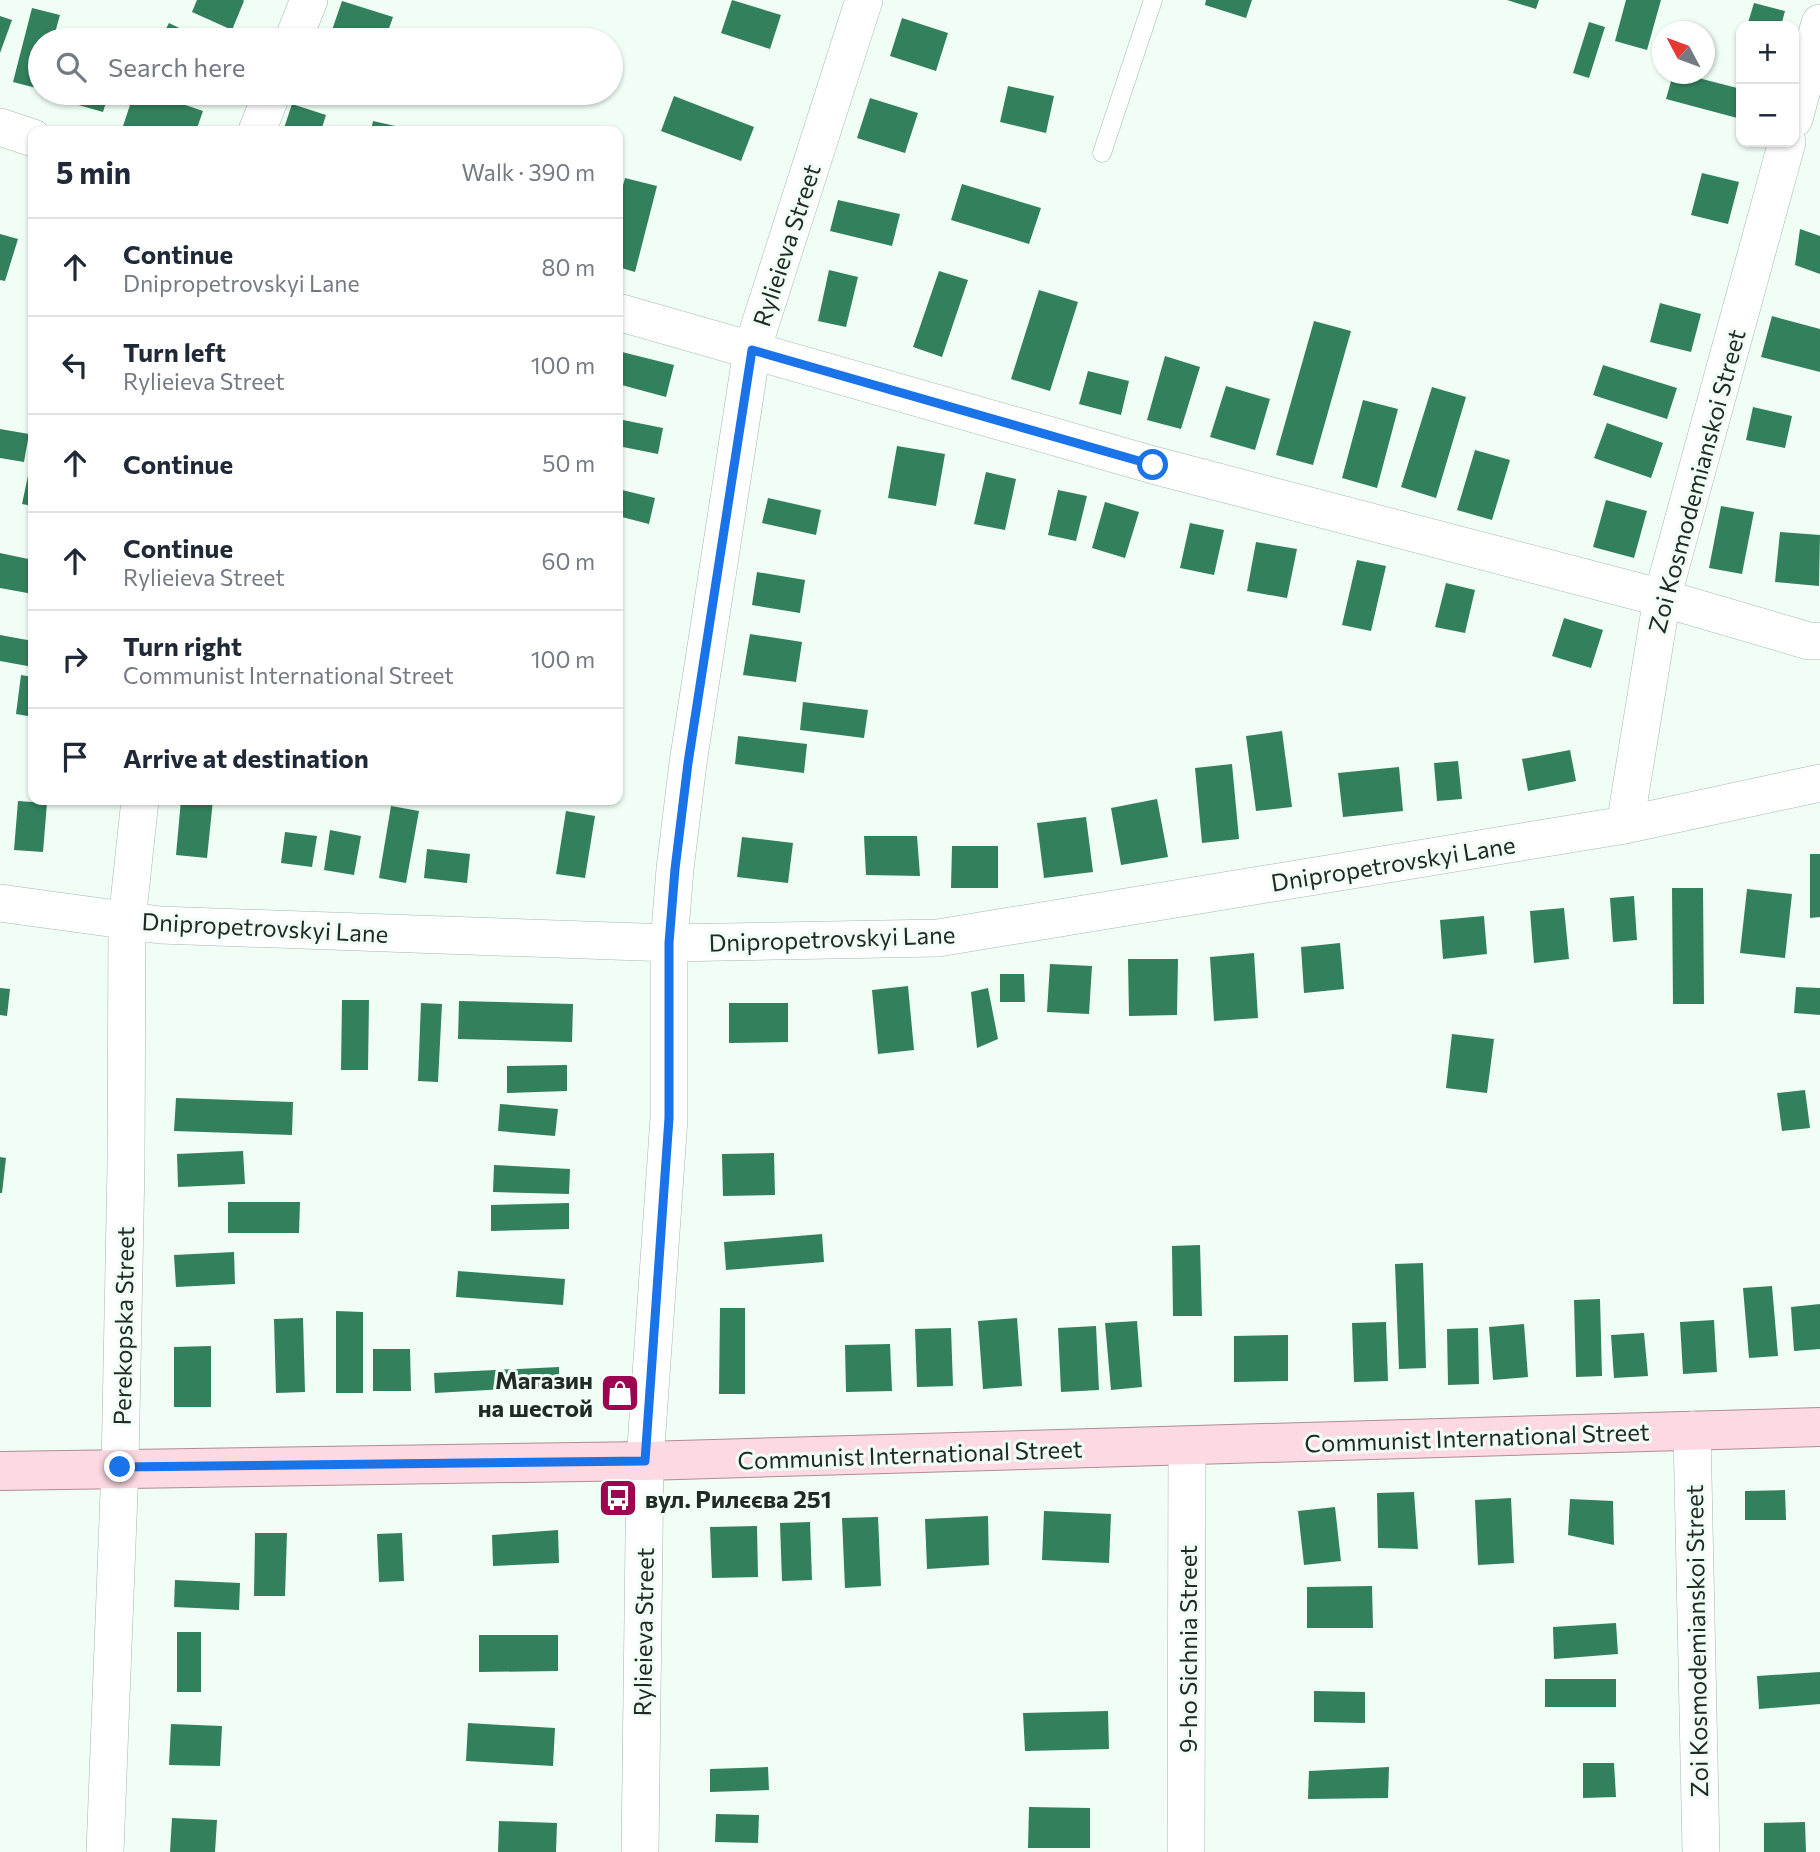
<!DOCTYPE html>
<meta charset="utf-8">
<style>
body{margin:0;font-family:Commissioner,sans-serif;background:#f6f6f7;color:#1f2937}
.controls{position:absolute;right:21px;top:21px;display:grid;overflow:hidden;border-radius:14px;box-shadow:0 2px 5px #0004}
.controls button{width:63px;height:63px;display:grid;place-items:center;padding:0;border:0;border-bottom:2px solid #e0e1e3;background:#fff;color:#1f2937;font:35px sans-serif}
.compass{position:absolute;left:1652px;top:21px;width:63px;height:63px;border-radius:50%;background:#fff;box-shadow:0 2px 5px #0004;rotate:311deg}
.stop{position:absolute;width:21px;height:21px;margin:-16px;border:5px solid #1a73e8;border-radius:50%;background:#fff}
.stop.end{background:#1a73e8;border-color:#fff;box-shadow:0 2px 7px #0008}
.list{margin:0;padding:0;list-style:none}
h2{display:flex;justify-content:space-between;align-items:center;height:91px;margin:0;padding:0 28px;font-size:30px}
h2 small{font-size:23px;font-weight:400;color:#747a83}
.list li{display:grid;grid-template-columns:46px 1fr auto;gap:21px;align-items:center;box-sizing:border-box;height:98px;padding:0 28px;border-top:2px solid #e0e1e3}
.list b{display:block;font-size:26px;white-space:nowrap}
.list p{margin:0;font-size:23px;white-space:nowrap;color:#747a83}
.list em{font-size:23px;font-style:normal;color:#747a83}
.icon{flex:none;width:38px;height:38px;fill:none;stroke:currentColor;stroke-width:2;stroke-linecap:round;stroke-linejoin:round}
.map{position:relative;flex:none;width:1820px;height:1852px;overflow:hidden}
.search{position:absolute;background:#fff;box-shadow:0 2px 5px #0004;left:28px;top:28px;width:595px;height:77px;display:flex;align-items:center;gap:18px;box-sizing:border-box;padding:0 24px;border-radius:38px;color:#747a83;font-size:26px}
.panel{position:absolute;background:#fff;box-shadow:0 2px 5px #0004;left:28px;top:126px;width:595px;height:679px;border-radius:14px}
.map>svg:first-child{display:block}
.building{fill:#32805c}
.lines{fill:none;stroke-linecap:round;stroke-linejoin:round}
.lane-casing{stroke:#a2b9ac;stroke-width:19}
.street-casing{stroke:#a2b9ac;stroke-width:38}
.primary-casing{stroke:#af8c94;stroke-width:40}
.lane{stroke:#fff;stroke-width:18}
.street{stroke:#fff;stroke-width:37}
.primary{stroke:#fdd9e3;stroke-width:38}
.route{stroke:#1a73e8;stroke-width:9}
.labels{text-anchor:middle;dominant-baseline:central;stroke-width:6;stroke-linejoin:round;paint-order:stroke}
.street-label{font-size:24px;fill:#212a25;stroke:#f0fef6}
.poi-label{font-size:24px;font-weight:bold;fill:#212a25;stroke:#f0fef6;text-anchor:end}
</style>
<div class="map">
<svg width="1820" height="1852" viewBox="0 0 1820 1852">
<rect width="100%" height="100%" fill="#f0fef6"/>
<path class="building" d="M197,0H243L244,1L232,30L192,12Z
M732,0L781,15L770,49L721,33Z
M1206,0H1252L1246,18L1205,5Z
M1507,0H1539L1536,9Z
M1626,0H1661L1647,50L1615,41Z
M342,1L393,17L385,40H344L330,36Z
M1754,3L1785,11L1781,26H1747Z
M32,8L60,15L53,40H40V89L13,82Z
M0,16L12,20L0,53Z
M902,18L948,33L936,71L890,56Z
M1589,22L1605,27L1589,78L1573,73Z
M169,23L204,40H160Z
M99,30L126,38V40H96Z
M1673,74H1683L1741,89V119L1666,99Z
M1008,86L1054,96L1046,133L1000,122Z
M79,93H109L103,112L75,104Z
M134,93H150L203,111L196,131H140L123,126Z
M674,96L754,127L741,161L661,131Z
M870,98L918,113L905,153L857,138Z
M292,104L326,115L321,131H283Z
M373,121L413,130V131H371Z
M1702,173L1739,182L1728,224L1691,215Z
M625,178L657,186L635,272L618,267V204Z
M962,184L1041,208L1029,244L951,220Z
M838,200L900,214L892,246L830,231Z
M1800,229L1820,236V274L1795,265Z
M0,234L18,239L5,281L0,280Z
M829,270L858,277L846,327L818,321Z
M939,271L968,280L942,357L913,347Z
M1039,290L1078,302L1050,391L1011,379Z
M1660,303L1701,314L1691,352L1650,342Z
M1772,316L1820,329V372L1761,357Z
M1314,321L1351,331L1313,465L1276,455Z
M618,351L674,365L666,397L618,384Z
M1165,356L1200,367L1181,429L1147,420Z
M1603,365L1677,388L1667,419L1593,395Z
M1088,371L1129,381L1121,415L1079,404Z
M1226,386L1270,399L1255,450L1210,437Z
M1432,387L1466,397L1436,498L1401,487Z
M1363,400L1398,409L1377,488L1342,478Z
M1753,407L1792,416L1785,448L1746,440Z
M618,419L663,428L658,454L618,446Z
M1607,423L1663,443L1651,478L1594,458Z
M0,429L29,434L24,462L0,458Z
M897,446L945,454L936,506L888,498Z
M1475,450L1510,460L1492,520L1457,510Z
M29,471L33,472V506L22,504Z
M986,472L1016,479L1005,530L974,524Z
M618,489L655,498L649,524L618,516Z
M1058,490L1087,496L1076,541L1048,535Z
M768,498L821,510L816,535L762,523Z
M1606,500L1647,511L1634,558L1593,547Z
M1105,502L1139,512L1125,558L1092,548Z
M1721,506L1754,512L1742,574L1709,568Z
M1190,523L1224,530L1214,575L1180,568Z
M1780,532L1820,535L1819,586L1775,582Z
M1256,542L1297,549L1287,598L1247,591Z
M0,553L33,560V594L0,588Z
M1357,560L1386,566L1371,631L1342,625Z
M757,572L805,580L800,613L752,605Z
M1446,583L1475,590L1465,633L1435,627Z
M1564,618L1603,630L1591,668L1552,656Z
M750,634L802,642L796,682L743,675Z
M0,635L33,641V667L0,661Z
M21,675L33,677V717L16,714Z
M803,702L868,710L864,738L800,730Z
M1282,731L1292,807L1256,811L1246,736Z
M738,736L807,744L804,773L735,764Z
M1570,750L1576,781L1528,791L1522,759Z
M1458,761L1462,799L1437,801L1434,763Z
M1232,764L1239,839L1202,843L1195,768Z
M1399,767L1403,811L1343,817L1338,773Z
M1157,799L1168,857L1121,865L1111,808Z
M181,800H213L207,858L176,855Z
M18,801L47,803L43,852L14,850Z
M391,806L419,811L406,883L379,878Z
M566,811L595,816L585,878L556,874Z
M1086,817L1093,872L1044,878L1037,823Z
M330,830L361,836L354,875L324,870Z
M285,832L317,836L312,867L281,863Z
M864,836H917L920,876L866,875Z
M742,837L793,843L788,883L737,877Z
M952,846H998V888H951Z
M427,849L470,854L467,883L424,878Z
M1810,854H1820V917L1810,918Z
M1672,888H1703L1704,1004H1673Z
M1747,889L1792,894L1785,958L1740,953Z
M1634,896L1637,940L1613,942L1610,898Z
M1564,908L1569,959L1534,963L1530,911Z
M1484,916L1487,954L1443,959L1440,920Z
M1340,943L1344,989L1304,993L1301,947Z
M1254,953L1258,1018L1214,1021L1210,957Z
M1128,959H1178L1177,1015L1129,1016Z
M1050,964L1092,966L1089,1014L1047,1012Z
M1000,974H1024L1025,1002H1000Z
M908,986L914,1050L878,1054L872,990Z
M1796,987L1820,988V1015L1794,1013Z
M0,988L10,989L7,1016L0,1015Z
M988,988L998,1039L977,1048L971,992Z
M342,1000H369L368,1070H341Z
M459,1001L573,1004L572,1042L458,1039Z
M421,1003L442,1004L438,1082L418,1081Z
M729,1003H788V1042L729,1043Z
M1452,1034L1494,1039L1487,1093L1446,1088Z
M567,1065V1091L507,1093V1066Z
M1805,1090L1810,1128L1782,1131L1777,1093Z
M176,1098L293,1102L292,1135L174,1131Z
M500,1104L558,1109L555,1136L498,1131Z
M243,1151L245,1184L178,1187L177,1154Z
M774,1153L775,1195L723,1196L722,1154Z
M0,1157L6,1158L2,1193H0Z
M494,1165L570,1169L569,1194L493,1192Z
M228,1202H300L299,1233H228Z
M569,1203V1229L491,1231V1205Z
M822,1234L824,1262L726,1270L724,1242Z
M1200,1245L1202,1316H1173L1172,1246Z
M234,1252L235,1284L176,1287L174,1255Z
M1423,1263L1426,1368L1399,1369L1395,1264Z
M458,1271L565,1279L563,1305L456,1297Z
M1772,1286L1778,1356L1749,1358L1743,1288Z
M1600,1299L1602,1376L1576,1377L1574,1300Z
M1820,1304V1349L1794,1351L1791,1307Z
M720,1308H745V1394H719Z
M336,1311L363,1312V1393H336Z
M303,1318L305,1392L276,1393L274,1319Z
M1017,1318L1022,1386L983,1389L978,1321Z
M1714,1320L1717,1372L1683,1374L1680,1322Z
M1137,1321L1142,1387L1111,1390L1105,1323Z
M1386,1322L1388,1381L1354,1382L1352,1323Z
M1524,1324L1528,1377L1493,1380L1489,1327Z
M1096,1326L1099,1390L1061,1392L1058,1328Z
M951,1328L953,1386L917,1387L915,1329Z
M1478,1328L1479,1384L1448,1385L1447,1329Z
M1644,1333L1648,1376L1614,1378L1611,1335Z
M1288,1335V1381L1234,1382V1336Z
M890,1344L892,1391L846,1392L845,1345Z
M211,1346V1407H174V1347Z
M373,1349H410L411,1391H373Z
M559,1367V1386L435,1393L434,1373Z
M604,1377H632V1400H604Z
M1785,1490L1786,1520H1745V1491Z
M1414,1492L1418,1549L1378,1548L1377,1493Z
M1511,1498L1514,1563L1478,1565L1475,1500Z
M1570,1499L1613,1501L1614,1545L1568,1535Z
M1335,1507L1341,1561L1304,1565L1298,1511Z
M1044,1511L1111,1514L1109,1563L1042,1560Z
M988,1516L989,1565L927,1569L925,1519Z
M878,1517L881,1586L845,1588L842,1518Z
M810,1522L812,1580L782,1581L780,1523Z
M757,1526L758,1577L712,1578L710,1527Z
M558,1530L559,1563L493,1566L492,1535Z
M255,1533H287L285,1596H254Z
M402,1533L404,1581L379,1582L377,1534Z
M175,1580L240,1583L239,1610L174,1607Z
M1372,1586L1373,1628H1307V1587Z
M1616,1623L1618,1654L1554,1659L1553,1627Z
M177,1632H201V1692H177Z
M479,1635H558V1671L479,1672Z
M1820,1672V1704L1759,1709L1757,1676Z
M1545,1679H1616V1707H1545Z
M1314,1691L1365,1692V1723L1314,1722Z
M1108,1711L1109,1749L1025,1751L1023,1713Z
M468,1723L555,1728L553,1766L466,1761Z
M171,1724L222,1726L220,1766L169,1765Z
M1583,1763H1614L1616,1797L1583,1798Z
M768,1767L769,1790L710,1792V1769Z
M1389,1767L1388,1798L1308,1799L1309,1771Z
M1029,1807L1090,1808V1848H1028Z
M716,1814L759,1815L758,1843L715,1842Z
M172,1818L217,1820L215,1852H170Z
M499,1821L557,1823L556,1852H498Z
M1805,1822L1806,1852H1764V1823Z"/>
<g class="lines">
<g class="lane-casing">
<path id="lane" d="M1102,153L1153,0"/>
</g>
<g class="street-casing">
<path id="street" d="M293,40L309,0
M1794,119L1820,23
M0,127L33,138
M257,131L272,93
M618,312L1153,465L1662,598L1809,641H1820
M1625,825L1662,598L1787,142
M0,903L160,925L669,943L938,938L1625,825L1820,783
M1692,1430L1701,1852
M105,1852L120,1467L126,1165L127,921L140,800
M640,1852L645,1461L669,1118V943L675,869L688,763L752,350L864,0
M1186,1852L1187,1446"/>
</g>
<g class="primary-casing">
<path id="primary" d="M0,1471L645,1461L1820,1427"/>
</g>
<use href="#lane" class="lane"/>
<use href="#street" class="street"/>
<use href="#primary" class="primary"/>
</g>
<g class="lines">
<path class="route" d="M120,1467L645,1461L669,1118V943L675,869L688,763L752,350L1153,465"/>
</g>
<defs>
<g id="shop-square" transform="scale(2.0125)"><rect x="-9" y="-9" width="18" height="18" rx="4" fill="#9d0551" stroke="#f0fef6"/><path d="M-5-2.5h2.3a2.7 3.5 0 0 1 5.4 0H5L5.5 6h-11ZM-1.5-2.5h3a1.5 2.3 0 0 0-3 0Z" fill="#fff"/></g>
<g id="bus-square" transform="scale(2.0125)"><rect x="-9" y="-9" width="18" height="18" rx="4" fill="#9d0551" stroke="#f0fef6"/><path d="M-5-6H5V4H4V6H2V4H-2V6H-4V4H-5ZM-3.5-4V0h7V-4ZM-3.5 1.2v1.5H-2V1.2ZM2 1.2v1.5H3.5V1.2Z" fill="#fff"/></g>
</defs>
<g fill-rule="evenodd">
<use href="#shop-square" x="620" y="1393"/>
<use href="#bus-square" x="618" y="1498"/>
</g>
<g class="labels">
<g class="street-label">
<text transform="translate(786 245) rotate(-72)">Rylieieva Street</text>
<text transform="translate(1696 481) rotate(-75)">Zoi Kosmodemianskoi Street</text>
<text transform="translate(1393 863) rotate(-9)">Dnipropetrovskyi Lane</text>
<text transform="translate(265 927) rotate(3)">Dnipropetrovskyi Lane</text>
<text transform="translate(832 938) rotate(-2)">Dnipropetrovskyi Lane</text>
<text transform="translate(123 1326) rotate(-89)">Perekopska Street</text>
<text transform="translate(1477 1437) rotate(-2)">Communist International Street</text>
<text transform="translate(910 1454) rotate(-2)">Communist International Street</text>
<text transform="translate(643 1632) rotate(-89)">Rylieieva Street</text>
<text transform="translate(1696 1641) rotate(-91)">Zoi Kosmodemianskoi Street</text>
<text transform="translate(1187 1649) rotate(-90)">9-ho Sichnia Street</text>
</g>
<g class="poi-label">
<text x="593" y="1379">Магазин<tspan x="593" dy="28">на шестой</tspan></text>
<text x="645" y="1498" text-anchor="start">вул. Рилєєва 251</text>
</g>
</g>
</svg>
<div class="controls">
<button>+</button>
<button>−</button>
</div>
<svg class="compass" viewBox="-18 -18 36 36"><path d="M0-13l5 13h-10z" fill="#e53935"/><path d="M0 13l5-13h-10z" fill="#747a83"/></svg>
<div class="stop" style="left:1153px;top:465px"></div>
<div class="stop end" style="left:120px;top:1467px"></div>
<div class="search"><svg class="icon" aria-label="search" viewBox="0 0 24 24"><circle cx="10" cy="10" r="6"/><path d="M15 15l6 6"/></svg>Search here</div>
<section class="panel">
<h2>5 min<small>Walk · 390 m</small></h2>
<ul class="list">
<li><svg class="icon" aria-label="ahead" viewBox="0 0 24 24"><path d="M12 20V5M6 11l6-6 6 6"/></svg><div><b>Continue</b><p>Dnipropetrovskyi Lane</p></div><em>80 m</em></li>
<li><svg class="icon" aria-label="left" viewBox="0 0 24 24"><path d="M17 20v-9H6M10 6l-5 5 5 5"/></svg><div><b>Turn left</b><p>Rylieieva Street</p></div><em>100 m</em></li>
<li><svg class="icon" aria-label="ahead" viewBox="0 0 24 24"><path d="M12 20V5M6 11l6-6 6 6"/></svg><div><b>Continue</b></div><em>50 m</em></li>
<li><svg class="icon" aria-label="ahead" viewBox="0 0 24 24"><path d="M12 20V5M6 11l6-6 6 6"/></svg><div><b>Continue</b><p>Rylieieva Street</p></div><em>60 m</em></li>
<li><svg class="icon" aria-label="right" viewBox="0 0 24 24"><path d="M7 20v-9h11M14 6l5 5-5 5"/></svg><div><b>Turn right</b><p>Communist International Street</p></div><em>100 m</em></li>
<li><svg class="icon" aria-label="arrive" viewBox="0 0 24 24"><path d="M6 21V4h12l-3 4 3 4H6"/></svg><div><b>Arrive at destination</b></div></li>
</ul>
</section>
</div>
